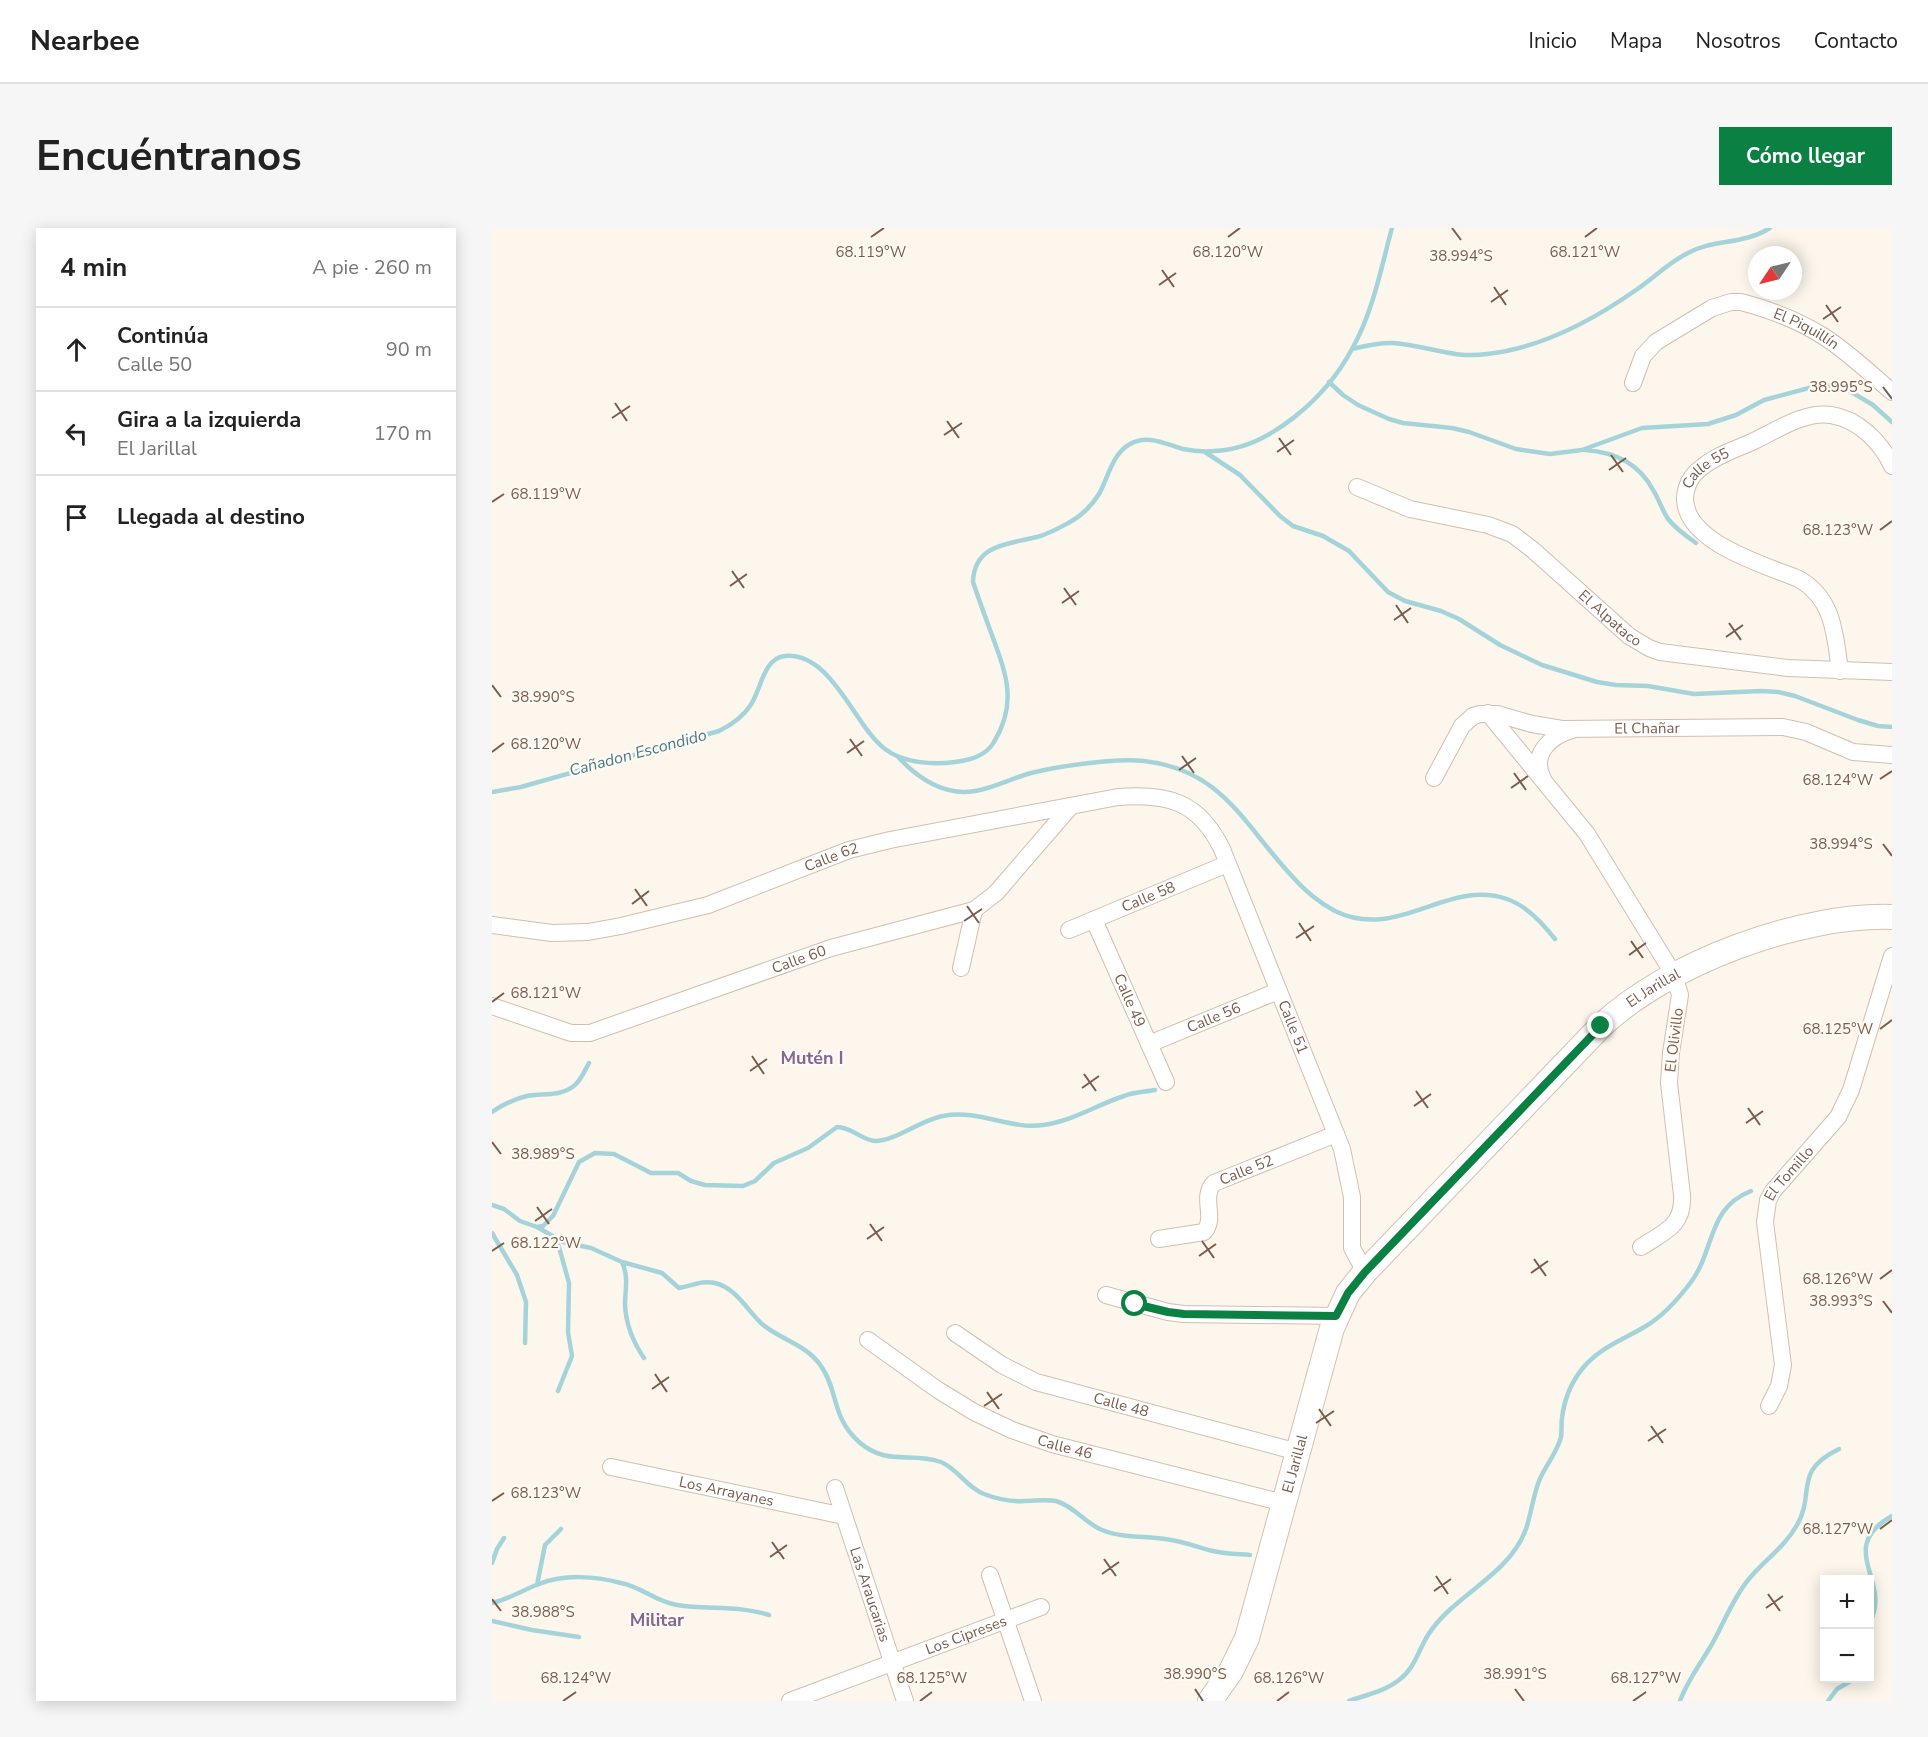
<!DOCTYPE html>
<html lang="es">
<meta charset="utf-8">
<style>
body{margin:0;font-family:"Nunito Sans",sans-serif;background:#f6f6f6;color:#222}
.controls{position:absolute;right:18px;bottom:18px;display:grid;overflow:hidden;border-radius:0px;box-shadow:0 3px 15px #0003}
.controls button{width:54px;height:54px;display:grid;place-items:center;padding:0;border:0;border-bottom:2px solid #e0e0e0;background:#fff;color:#222;font:30px sans-serif}
.compass{position:absolute;left:1256px;top:18px;width:54px;height:54px;border-radius:50%;background:#fff;box-shadow:0 3px 15px #0003;rotate:235deg}
.stop{position:absolute;width:18px;height:18px;margin:-14px;border:4px solid #0b8043;border-radius:50%;background:#fff}
.stop.end{background:#0b8043;border-color:#fff;box-shadow:0 2px 6px #0008}
.list{margin:0;padding:0;list-style:none}
h2{display:flex;justify-content:space-between;align-items:center;height:78px;margin:0;padding:0 24px;font-size:26px}
h2 small{font-size:20px;font-weight:400;color:#767676}
.list li{display:grid;grid-template-columns:39px 1fr auto;gap:18px;align-items:center;box-sizing:border-box;height:84px;padding:0 24px;border-top:2px solid #e0e0e0}
.list b{display:block;font-size:22px;white-space:nowrap}
.list p{margin:0;font-size:20px;white-space:nowrap;color:#767676}
.list em{font-size:20px;font-style:normal;color:#767676}
.icon{flex:none;width:33px;height:33px;fill:none;stroke:currentColor;stroke-width:2;stroke-linecap:round;stroke-linejoin:round}
.map{position:relative;flex:none;width:1400px;height:1473px;overflow:hidden;border-radius:0px}
header{display:flex;align-items:center;gap:36px;box-sizing:border-box;height:84px;padding:0 30px;background:#fff;border-bottom:2px solid #e0e0e0}
header strong{font-size:28px}
nav{display:flex;gap:33px;margin-inline-start:auto;font-size:21px}
.intro{display:flex;align-items:center;justify-content:space-between;box-sizing:border-box;height:144px;padding:0 36px}
h1{margin:0;font-size:42px}
.button{padding:15px 27px;border-radius:0px;background:#0b8043;color:#fff;font-size:21px;font-weight:700}
main{display:flex;gap:36px;padding:0 36px}
aside{flex:1;background:#fff;border-radius:0px;box-shadow:0 3px 15px #0003}
.map>svg:first-child{display:block}
.lines{fill:none;stroke-linecap:round;stroke-linejoin:round}
.stream{stroke:#a5d3da;stroke-width:4.5}
.street-casing{stroke:#d1beb0;stroke-width:18}
.secondary-casing{stroke:#d6c0b0;stroke-width:26}
.street{stroke:#fff;stroke-width:16}
.secondary{stroke:#fff;stroke-width:24}
.route{stroke:#0b8043;stroke-width:8}
.ticks{fill:none;stroke:#7a5c4d;stroke-width:2}
.labels{text-anchor:middle;dominant-baseline:central;stroke-width:4.5;stroke-linejoin:round;paint-order:stroke}
.street-label{font-size:15px;fill:#7a5c4d;stroke:#fffaf3}
.water-label{font-size:16px;font-style:italic;fill:#437c86;stroke:#fffaf3}
.quarter-label{font-size:18px;font-weight:bold;fill:#846695;stroke:#fffaf3}
.ticks-label{font-size:15px;text-anchor:middle;fill:#7a5c4d;stroke:#fffaf3;stroke-width:4.5;stroke-linejoin:round;paint-order:stroke}
</style>
<header>
<strong>Nearbee</strong>
<nav><a>Inicio</a><a>Mapa</a><a>Nosotros</a><a>Contacto</a></nav>
</header>
<div class="intro"><h1>Encuéntranos</h1><a class="button">Cómo llegar</a></div>
<main>
<aside>
<h2>4 min<small>A pie · 260 m</small></h2>
<ul class="list">
<li><svg class="icon" aria-label="ahead" viewBox="0 0 24 24"><path d="M12 20V5M6 11l6-6 6 6"/></svg><div><b>Continúa</b><p>Calle 50</p></div><em>90 m</em></li>
<li><svg class="icon" aria-label="left" viewBox="0 0 24 24"><path d="M17 20v-9H6M10 6l-5 5 5 5"/></svg><div><b>Gira a la izquierda</b><p>El Jarillal</p></div><em>170 m</em></li>
<li><svg class="icon" aria-label="arrive" viewBox="0 0 24 24"><path d="M6 21V4h12l-3 4 3 4H6"/></svg><div><b>Llegada al destino</b></div></li>
</ul>
</aside>
<div class="map">
<svg width="1400" height="1473" viewBox="0 0 1400 1473">
<rect width="100%" height="100%" fill="#fdf6ec"/>
<g class="lines">
<path class="stream" d="M860,121C873,118 887,114 901,115C934,117 960,131 995,126C1049,120 1100,93 1144,62C1162,50 1177,34 1196,25C1221,11 1251,17 1278,0
M837,154L851,167L866,177L897,191L911,195L960,200L977,204L1024,221L1058,226L1090,222L1150,200L1216,196L1244,187L1272,172L1328,157L1343,158L1356,162L1381,177L1400,194
M1093,222C1122,224 1147,235 1161,262C1167,271 1170,282 1176,291C1184,301 1194,308 1204,315
M713,224L748,247L788,288L801,298L831,308L857,323L896,364L913,373L949,383L967,391L1008,417L1050,437L1105,454L1124,457L1156,458L1202,466L1269,463L1286,464L1303,468L1366,492L1386,498L1400,499
M407,530C427,551 453,568 483,563C502,560 520,550 539,545C567,538 623,530 652,533C730,542 750,594 798,646C810,660 826,674 843,683C906,714 955,650 1015,671C1035,678 1050,695 1063,711
M0,564L29,559L227,503C239,497 250,490 258,478C269,463 271,430 293,428C340,424 362,498 393,521C411,535 441,537 463,534C478,532 494,528 502,514C525,476 515,448 501,410C494,391 487,372 481,354C482,316 517,316 545,309C557,306 567,300 578,294C589,288 600,277 607,266C616,250 620,226 638,216C656,206 673,216 691,221C701,223 712,224 722,223C778,221 835,168 860,121C881,84 889,40 900,0
M0,884C10,877 22,871 35,868C51,865 71,869 84,856C90,850 93,842 97,835
M0,977L12,981L28,993L45,999L71,1014L99,1020L130,1034L170,1045L187,1060C200,1058 209,1052 223,1055C244,1060 255,1082 270,1096C289,1112 314,1116 329,1138C347,1164 339,1189 367,1214C396,1239 419,1223 449,1234C466,1241 475,1260 492,1266C505,1271 519,1274 532,1273C543,1273 554,1271 564,1273C582,1278 593,1295 610,1302C629,1310 653,1308 673,1311C690,1313 705,1319 721,1323C733,1326 746,1326 758,1327
M45,999L51,998L61,988L87,934L103,925L122,926L159,945H186L199,953L213,957L251,958L263,953L282,935L316,920L345,899C360,899 369,912 383,913C403,913 429,892 451,888C487,881 518,902 551,897C581,893 604,877 632,868C642,864 653,864 663,862
M0,1005L25,1047L34,1074L33,1115
M61,1010L67,1019L77,1055L76,1104L80,1128L66,1163
M130,1034C137,1050 133,1061 133,1077C134,1097 141,1114 152,1130
M0,1335L5,1321L12,1310
M45,1357L53,1317L69,1301
M0,1375C17,1371 31,1362 47,1356C72,1346 103,1348 129,1355C150,1359 162,1373 185,1377C216,1382 246,1377 277,1387
M0,1393L40,1402L87,1409
M1378,1394C1400,1353 1343,1320 1400,1288
M857,1473C874,1467 893,1463 907,1452C923,1440 926,1423 936,1407C962,1366 1016,1349 1034,1301C1039,1286 1041,1269 1047,1253C1053,1238 1065,1225 1069,1209C1070,1203 1069,1196 1070,1190C1072,1173 1079,1155 1090,1141C1108,1119 1131,1112 1154,1098C1171,1088 1187,1070 1199,1054C1223,1022 1215,980 1259,963
M1188,1473C1195,1453 1209,1435 1220,1416C1232,1395 1240,1372 1256,1352C1271,1333 1293,1319 1305,1297C1324,1264 1300,1244 1347,1221
M1336,1473L1345,1461L1364,1450"/>
<g class="street-casing">
<g id="street">
<path id="s1" d="M1141,155L1151,128L1164,114L1220,80L1239,74H1249C1276,81 1307,93 1331,108C1356,124 1378,145 1400,164"/>
<path id="s2" d="M865,259L918,281L996,297L1020,306L1041,322L1137,408L1157,420L1168,424L1296,440L1400,444"/>
<path id="s3" d="M1348,443C1343,407 1342,371 1307,351C1273,337 1194,315 1193,271C1193,259 1199,247 1209,240C1224,227 1245,221 1262,213C1285,202 1313,183 1339,187C1366,191 1389,214 1400,238"/>
<path d="M996,485L1095,606L1182,747L1188,767L1179,825L1177,855L1190,967C1192,998 1172,1004 1149,1019"/>
<path id="s4" d="M942,550L970,498L981,488L988,486H1005L1040,496L1070,501L1291,499L1314,504L1361,524L1400,527"/>
<path d="M1051,551C1038,527 1058,508 1080,502"/>
<path id="s5" d="M602,692L674,854"/>
<path id="s6" d="M0,697L60,705L96,704L129,698L216,677L357,622L398,612L626,569C677,565 707,574 730,621L850,921L860,969V1020L873,1044"/>
<path id="s7" d="M577,702L735,636"/>
<path d="M469,740L482,682"/>
<path id="s8" d="M0,778L79,805H98L339,720L482,682L504,665L579,578"/>
<path id="s9" d="M657,816L786,763"/>
<path id="s10" d="M667,1011L712,1004C725,989 708,970 722,955L844,906"/>
<path d="M614,1067L676,1084L692,1086L845,1088"/>
<path id="s11" d="M463,1105L510,1137L544,1154L806,1224"/>
<path id="s12" d="M376,1112L446,1162L482,1184L520,1202L560,1216L792,1275"/>
<path id="s13" d="M1277,1178L1287,1158L1291,1137L1273,994L1276,972L1281,963L1346,889L1359,862L1400,728"/>
<path id="s14" d="M119,1239L352,1288"/>
<path id="s15" d="M343,1260L413,1473"/>
<path d="M498,1347L541,1473"/>
<path id="s16" d="M298,1473L549,1379"/>
</g>
</g>
<g class="secondary-casing">
<g id="secondary">
<path id="s17" d="M718,1473L739,1443L755,1410L840,1100L856,1065L873,1044L1109,798C1176,735 1308,686 1400,689"/>
</g>
</g>
<use href="#street" class="street"/>
<use href="#secondary" class="secondary"/>
</g>
<g class="lines">
<path class="route" d="M643,1076L676,1084L692,1086L844,1088L856,1065L873,1044L1109,798"/>
</g>
<path class="ticks" d="M960,0L969,12M379,9L392,0M736,9L748,0M1093,9L1105,0M670,42L682,59M667,57L684,45M1002,59L1014,77M999,74L1016,62M1334,77L1346,94M1331,91L1349,79M1391,159L1400,171M123,175L135,193M120,190L138,178M455,193L467,210M452,207L470,195M787,210L799,227M785,224L802,212M1119,227L1131,244M1117,242L1134,230M0,274L12,266M1388,302L1400,293M240,343L252,360M238,358L255,346M572,360L584,377M570,375L587,363M904,377L916,395M902,392L919,380M1237,395L1249,412M1234,409L1251,397M0,457L9,469M358,511L370,528M0,524L12,515M355,525L372,513M690,528L702,545M687,542L704,530M1022,545L1034,562M1388,551L1400,543M1019,560L1036,548M1391,616L1400,628M143,661L155,678M140,676L157,663M475,678L487,695M472,693L490,681M807,695L819,713M804,710L822,698M1139,713L1151,730M1137,727L1154,715M0,774L12,765M1388,801L1400,792M260,828L272,846M258,843L275,831M592,846L604,863M590,860L607,848M924,863L936,880M922,878L939,866M1256,880L1268,897M1254,895L1271,883M0,914L9,926M45,979L57,996M43,993L60,981M378,996L390,1013M375,1011L392,999M710,1013L722,1030M0,1023L12,1015M707,1028L724,1016M1042,1031L1054,1048M1039,1045L1056,1033M1388,1051L1400,1042M1391,1073L1400,1085M163,1146L175,1164M160,1161L177,1149M495,1164L507,1181M492,1178L510,1166M827,1181L839,1198M824,1195L842,1183M1159,1198L1171,1215M1156,1213L1174,1201M0,1273L12,1265M1388,1301L1400,1292M280,1314L292,1331M278,1329L295,1317M612,1331L624,1348M610,1346L627,1334M944,1348L956,1366M942,1363L959,1351M1276,1366L1288,1383M0,1371L9,1383M1274,1380L1291,1368M703,1461L711,1473M1023,1461L1032,1473M71,1473L84,1464M428,1473L440,1464M785,1473L797,1464M1141,1473L1154,1464"/>
<g class="labels">
<g class="street-label">
<text stroke="none"><textPath href="#s1" startOffset="214">El Piquillín</textPath></text>
<text stroke="none"><textPath href="#s3" startOffset="291">Calle 55</textPath></text>
<text stroke="none"><textPath href="#s2" startOffset="292">El Alpataco</textPath></text>
<text stroke="none"><textPath href="#s4" startOffset="250">El Chañar</textPath></text>
<text stroke="none"><textPath href="#s6" startOffset="352">Calle 62</textPath></text>
<text stroke="none"><textPath href="#s7" startOffset="86">Calle 58</textPath></text>
<text stroke="none"><textPath href="#s8" startOffset="324">Calle 60</textPath></text>
<text stroke="none"><textPath href="#s17" startOffset="866">El Jarillal</textPath></text>
<text stroke="none"><textPath href="#s5" startOffset="88">Calle 49</textPath></text>
<text stroke="none"><textPath href="#s9" startOffset="70">Calle 56</textPath></text>
<text stroke="none"><textPath href="#s6" startOffset="963">Calle 51</textPath></text>
<text transform="translate(1182 812) rotate(-83)">El Olivillo</text>
<text stroke="none"><textPath href="#s10" startOffset="132">Calle 52</textPath></text>
<text stroke="none"><textPath href="#s13" startOffset="244">El Tomillo</textPath></text>
<text stroke="none"><textPath href="#s11" startOffset="183">Calle 48</textPath></text>
<text stroke="none"><textPath href="#s12" startOffset="226">Calle 46</textPath></text>
<text stroke="none"><textPath href="#s17" startOffset="254">El Jarillal</textPath></text>
<text stroke="none"><textPath href="#s14" startOffset="118">Los Arrayanes</textPath></text>
<text stroke="none"><textPath href="#s15" startOffset="112">Las Araucarias</textPath></text>
<text stroke="none"><textPath href="#s16" startOffset="188">Los Cipreses</textPath></text>
</g>
<g class="water-label">
<text transform="translate(146 525) rotate(-15)">Cañadon Escondido</text>
</g>
<g class="quarter-label">
<text x="320" y="830">Mutén I</text>
<text x="165" y="1392">Militar</text>
</g>
</g>
<g class="ticks-label">
<text x="379" y="29">68.119°W</text>
<text x="736" y="29">68.120°W</text>
<text x="1093" y="29">68.121°W</text>
<text x="969" y="33">38.994°S</text>
<text x="1349" y="164">38.995°S</text>
<text x="54" y="271">68.119°W</text>
<text x="1346" y="307">68.123°W</text>
<text x="51" y="474">38.990°S</text>
<text x="54" y="521">68.120°W</text>
<text x="1346" y="557">68.124°W</text>
<text x="1349" y="621">38.994°S</text>
<text x="54" y="770">68.121°W</text>
<text x="1346" y="806">68.125°W</text>
<text x="51" y="931">38.989°S</text>
<text x="54" y="1020">68.122°W</text>
<text x="1346" y="1056">68.126°W</text>
<text x="1349" y="1078">38.993°S</text>
<text x="54" y="1270">68.123°W</text>
<text x="1346" y="1306">68.127°W</text>
<text x="51" y="1389">38.988°S</text>
<text x="703" y="1451">38.990°S</text>
<text x="1023" y="1451">38.991°S</text>
<text x="84" y="1455">68.124°W</text>
<text x="440" y="1455">68.125°W</text>
<text x="797" y="1455">68.126°W</text>
<text x="1154" y="1455">68.127°W</text>
</g>
</svg>
<div class="controls">
<button>+</button>
<button>−</button>
</div>
<svg class="compass" viewBox="-18 -18 36 36"><path d="M0-13l5 13h-10z" fill="#e53935"/><path d="M0 13l5-13h-10z" fill="#767676"/></svg>
<div class="stop" style="left:643px;top:1076px"></div>
<div class="stop end" style="left:1109px;top:798px"></div>
</div>
</main>
